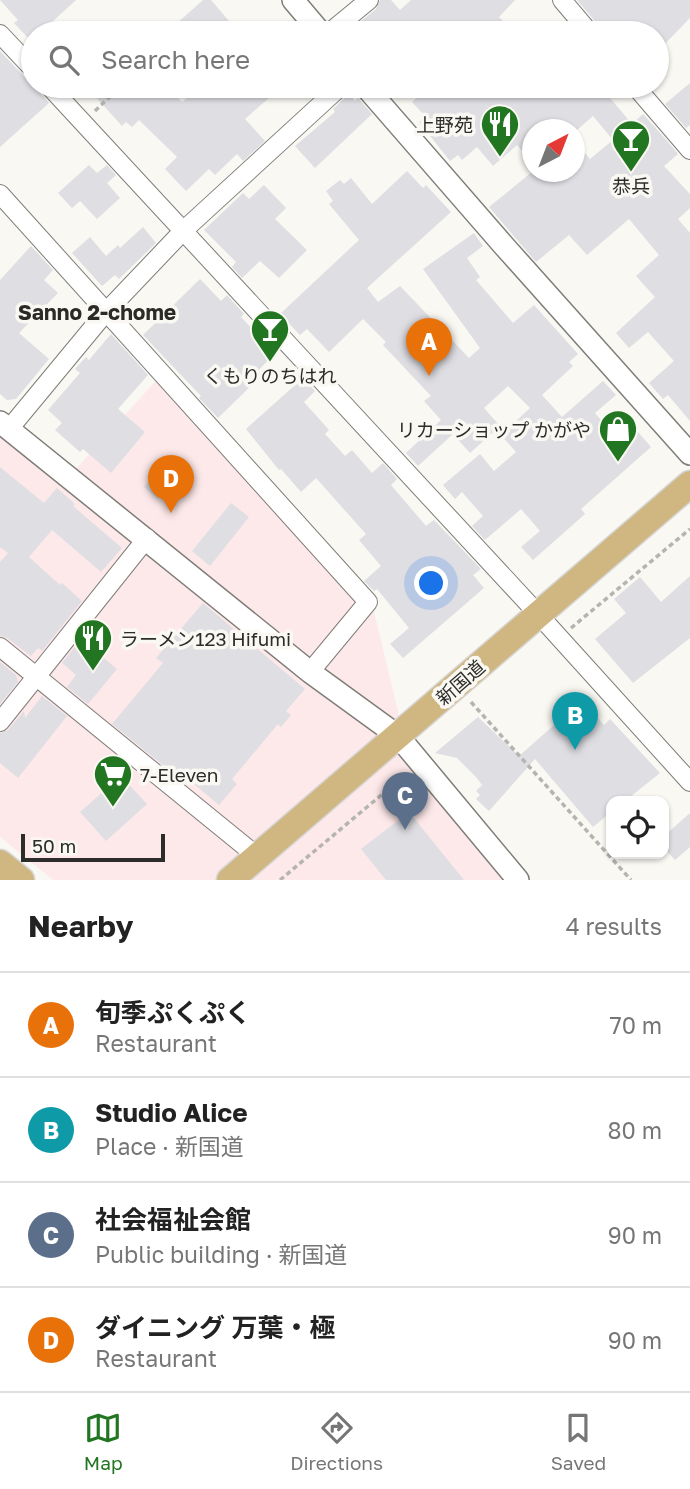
<!DOCTYPE html>
<meta charset="utf-8">
<style>
body{margin:0;font-family:"Golos Text","Noto Sans JP",sans-serif;background:#f2f2f2;color:#222}
.controls{position:absolute;right:21px;bottom:21px;display:grid;overflow:hidden;border-radius:14px;box-shadow:0 2px 5px #0004}
.controls button{width:63px;height:63px;display:grid;place-items:center;padding:0;border:0;border-bottom:2px solid #e0e0e0;background:#fff;color:#222;font:35px sans-serif}
.compass{position:absolute;left:522px;top:119px;width:63px;height:63px;border-radius:50%;background:#fff;box-shadow:0 2px 5px #0004;rotate:42deg}
.scale{position:absolute;left:21px;bottom:18px;width:144px;box-sizing:border-box;padding-left:7px;border:4px solid #2c2c2a;border-top:0;font-size:19px;line-height:24px;white-space:nowrap;color:#2c2c2a;-webkit-text-stroke:5px #faf8f3;paint-order:stroke}
.you{position:absolute;left:432px;top:584px;width:24px;height:24px;margin:-18px;border:5px solid #fff;border-radius:50%;background:#1a73e8;box-shadow:0 0 0 10px #1a73e833}
.badge{display:grid;place-items:center;width:46px;height:46px;border-radius:50%;background:#227621;color:#fff;font-size:23px;font-weight:700}
.pin{position:absolute;translate:-50% -58px;filter:drop-shadow(0 2px 4px #0008)}
.pin::after{content:'';position:absolute;top:37px;width:24px;height:21px;background:inherit;clip-path:polygon(0 0,100% 0,50% 100%)}
.list{margin:0;padding:0;list-style:none}
h2{display:flex;justify-content:space-between;align-items:center;height:91px;margin:0;padding:0 28px;font-size:30px}
h2 small{font-size:23px;font-weight:400;color:#767676}
.list li{display:grid;grid-template-columns:46px 1fr auto;gap:21px;align-items:center;box-sizing:border-box;height:105px;padding:0 28px;border-top:2px solid #e0e0e0}
.list b{display:block;font-size:26px;white-space:nowrap}
.list p{margin:0;font-size:23px;white-space:nowrap;color:#767676}
.list em{font-size:23px;font-style:normal;color:#767676}
.icon{flex:none;width:38px;height:38px;fill:none;stroke:currentColor;stroke-width:2;stroke-linecap:round;stroke-linejoin:round}
.map{position:relative;flex:none;width:690px;height:880px;overflow:hidden}
.search{position:absolute;background:#fff;box-shadow:0 2px 5px #0004;left:21px;right:21px;top:21px;height:77px;display:flex;align-items:center;gap:18px;box-sizing:border-box;padding:0 24px;border-radius:38px;color:#767676;font-size:26px}
.sheet{height:511px;background:#fff}
nav{display:flex;justify-content:space-around;align-items:center;box-sizing:border-box;height:98px;border-top:2px solid #e0e0e0;background:#fff;font-size:19px;color:#767676}
nav a{display:grid;justify-items:center;gap:4px}
nav .on{color:#227621}
.map>svg:first-child{display:block}
.commercial{fill:#fee9ea}
.building{fill:#dedee3}
.lines{fill:none;stroke-linecap:round;stroke-linejoin:round}
.minor-casing{stroke:#7f7d78;stroke-width:20}
.tertiary-casing{stroke:#7f7d78;stroke-width:24}
.primary-casing{stroke:#d5d5d4;stroke-width:29}
.path{stroke:#b5b4b0;stroke-width:3.5;stroke-dasharray:5 3.5;stroke-linecap:butt}
.minor{stroke:#fff;stroke-width:18}
.tertiary{stroke:#fff;stroke-width:21}
.primary{stroke:#d0b680;stroke-width:26}
.labels{text-anchor:middle;dominant-baseline:central;stroke-width:7;stroke-linejoin:round;paint-order:stroke}
.poi-label{font-size:19px;fill:#2c2c2a;stroke:#faf8f3;text-anchor:end}
.street-label{font-size:19px;fill:#2c2c2a;stroke:#faf8f3}
.neighbourhood-label{font-size:21px;font-weight:bold;fill:#2b2a26;stroke:#faf8f3}
</style>
<div class="map">
<svg width="690" height="880" viewBox="0 0 690 880">
<rect width="100%" height="100%" fill="#faf8f3"/>
<path class="commercial" d="M162,374L372,603L410,762L509,880H53L0,837V413L73,472Z"/>
<path class="building" d="M0,0H76L40,33H33L31,41L14,23L18,20Z
M203,0H211L229,21L215,33H166Z
M380,0H391L400,10L411,0H515L499,17L514,33H359L354,27L376,9Z
M577,0H690V18L657,52V33H601L599,26Z
M0,51L33,86H37L40,93L49,103L0,147Z
M690,83V125L686,128L665,104Z
M86,86H167L182,102L201,86H260L270,97L245,119L265,141L243,161L237,154L215,175L209,169L186,191L165,169L177,157L139,120L132,127L126,122L122,126Z
M414,86H600L632,124L643,114L669,143L678,154L664,166L690,194V208L678,219L690,233V421L668,395L663,399L649,383L674,361L648,332L629,348L616,333L655,297L636,276L659,255L629,219L587,255L569,235L536,262L489,207L532,172H575V141L590,159L613,140L593,116L577,130H533V163L517,145L493,166L477,147L462,160L458,155L450,161L419,122L426,117L412,102L421,94Z
M349,94L355,101L358,98L372,114L315,168L295,146L335,112L333,109Z
M89,165L97,173L107,165L116,175L107,183L120,198L97,219L80,201L72,208L58,193Z
M407,171L423,188L426,185L451,212L367,288L378,302L400,286L469,358L480,348L423,269L474,233L483,246L467,258L480,277L476,280L513,323L534,305L578,354L569,362L573,366L542,395L562,417L603,381L616,395L595,413L623,445L638,432L651,447L581,509L585,514L533,560L521,547L540,531L521,509L485,540L472,526L483,516L462,492L455,499L443,485L480,454L494,471L516,452L501,435L530,408L508,386L484,408L500,426L470,453L453,434L418,466L406,453L441,420L424,401L431,396L383,345L386,342L363,319L329,352L307,329L300,335L280,314L359,240L329,204L333,201L326,191L340,180L344,184L351,178L372,204Z
M264,185L286,208L275,219L307,250L279,278L260,261L242,278L232,267L236,262L204,230L243,193L249,199Z
M143,227L156,243L119,279L115,275L102,286L72,253L90,237L106,256L118,245L120,248Z
M31,246L53,270L44,280L58,293L19,333L49,359L16,399L7,400L0,394V280Z
M200,279L221,301L227,295L244,314L241,317L257,334L253,338L272,356L255,374L259,378L218,418L199,398L201,396L143,335Z
M111,334L148,375L118,409L145,432L111,473L83,449L80,452L55,430L62,423L48,410L80,373L75,369L86,357L89,360Z
M303,378L315,391L304,402L329,430L325,434L345,456L352,450L372,473L383,463L397,479L391,485L426,526L434,520L481,569L473,575L484,588L403,658L390,644L409,628L377,589L374,591L364,581L381,566L359,540L366,534L316,478L301,492L281,469L279,470L246,429Z
M166,461L179,475L158,499L144,487Z
M0,467L44,503L57,488L75,504L73,506L122,548L101,572L52,530L29,557L60,585L62,583L82,601L42,651L38,648L31,656L7,638L0,636V562L8,553L0,547Z
M231,503L249,517L210,566L192,551Z
M690,576V638L633,683L595,639L626,613L614,599L640,577L661,602Z
M203,603L305,689L286,711L291,715L281,727L278,724L232,779L237,784L219,805L188,779L185,783L112,724L163,663L156,658Z
M81,639L117,669L88,704L67,687L76,675L62,663Z
M0,662L16,675L18,682L0,704Z
M42,696L67,716L18,778L0,763V733L8,730L24,711L25,718Z
M584,702L604,725L610,719L660,773L625,801H611V812L593,827L535,759L489,811L476,799L480,795L476,791L482,785L476,777L457,758L435,753L478,717L519,756L579,703L581,705Z
M121,776L147,804L106,841L80,812Z
M409,812L464,880H386L361,849Z
M690,813V847L675,860L664,848V836Z"/>
<g class="lines">
<g class="minor-casing">
<path id="minor" d="M562,0L590,33
M329,33L369,0
M0,34L33,69
M49,86L538,614L690,782
M635,86L690,150
M0,194L368,602L310,672
M9,429L105,313L184,230L341,86
M0,647L258,857
M0,722L147,538"/>
</g>
<g class="tertiary-casing">
<path id="tertiary" d="M293,0L321,33
M365,86L505,247L690,454
M0,422L310,672L398,736L518,880"/>
</g>
<g class="primary-casing">
<path id="primary" d="M0,863L21,880
M230,880L690,484"/>
</g>
<path class="path" d="M95,111L121,86
M571,628L690,529
M471,702L631,880
M280,880L404,776"/>
<use href="#minor" class="minor"/>
<use href="#tertiary" class="tertiary"/>
<use href="#primary" class="primary"/>
</g>
<defs>
<g id="restaurant-pin" transform="scale(2.0125)"><path d="M0 17L-7.5 6A9.5 9.5 0 1 1 7.5 6Z" fill="#227621" stroke="#faf8f3"/><path d="M-5-6h1v4h1v-4h1v4h1v-4h1v5L-1.5 .5V6h-2V.5L-5-1ZM5-6V6H3V1.5H1.5Q1.5-4 5-6Z" fill="#fff"/></g>
<g id="bar-pin" transform="scale(2.0125)"><path d="M0 17L-7.5 6A9.5 9.5 0 1 1 7.5 6Z" fill="#227621" stroke="#faf8f3"/><path d="M-6-5H6L.8 .8V4.5H3.5V6h-7V4.5H-.8V.8Z" fill="#fff"/></g>
<g id="shop-pin" transform="scale(2.0125)"><path d="M0 17L-7.5 6A9.5 9.5 0 1 1 7.5 6Z" fill="#227621" stroke="#faf8f3"/><path d="M-5-2.5h2.3a2.7 3.5 0 0 1 5.4 0H5L5.5 6h-11ZM-1.5-2.5h3a1.5 2.3 0 0 0-3 0Z" fill="#fff"/></g>
<g id="supermarket-pin" transform="scale(2.0125)"><path d="M0 17L-7.5 6A9.5 9.5 0 1 1 7.5 6Z" fill="#227621" stroke="#faf8f3"/><path d="M-6-5.5h2.5l.6 2H6L4.5 2H-2.5L-4.4-4H-6ZM-1.5 3.2a1.3 1.3 0 1 0 .1 0ZM3 3.2a1.3 1.3 0 1 0 .1 0Z" fill="#fff"/></g>
</defs>
<g fill-rule="evenodd">
<use href="#restaurant-pin" x="500" y="124"/>
<use href="#bar-pin" x="631" y="139"/>
<use href="#bar-pin" x="270" y="329"/>
<use href="#shop-pin" x="618" y="429"/>
<use href="#restaurant-pin" x="93" y="638"/>
<use href="#supermarket-pin" x="113" y="774"/>
</g>
<g class="labels">
<g class="poi-label">
<text x="473" y="124">上野苑</text>
<text x="631" y="185" text-anchor="middle">恭兵</text>
<text x="270" y="375" text-anchor="middle">くもりのちはれ</text>
<text x="591" y="429">リカーショップ かがや</text>
<text x="120" y="638" text-anchor="start">ラーメン123 Hifumi</text>
<text x="140" y="774" text-anchor="start">7-Eleven</text>
</g>
<g class="street-label">
<text transform="translate(460 682) rotate(-41)">新国道</text>
</g>
<g class="neighbourhood-label">
<text x="97" y="312">Sanno 2-chome</text>
</g>
</g>
</svg>
<div class="controls">
<button><svg class="icon" aria-label="locate" viewBox="0 0 24 24"><circle cx="12" cy="12" r="6"/><path d="M12 2v4M12 18v4M2 12h4M18 12h4"/></svg></button>
</div>
<svg class="compass" viewBox="-18 -18 36 36"><path d="M0-13l5 13h-10z" fill="#e53935"/><path d="M0 13l5-13h-10z" fill="#767676"/></svg>
<div class="scale">50 m</div>
<div class="you"></div>
<div class="pin badge" style="left:429px;top:376px;background:#e8710a">A</div>
<div class="pin badge" style="left:575px;top:750px;background:#0f9aa8">B</div>
<div class="pin badge" style="left:405px;top:830px;background:#5c6f8a">C</div>
<div class="pin badge" style="left:171px;top:513px;background:#e8710a">D</div>
<div class="search"><svg class="icon" aria-label="search" viewBox="0 0 24 24"><circle cx="10" cy="10" r="6"/><path d="M15 15l6 6"/></svg>Search here</div>
</div>
<section class="sheet">
<h2>Nearby<small>4 results</small></h2>
<ul class="list">
<li><span class="badge" style="background:#e8710a">A</span><div><b>旬季ぷくぷく</b><p>Restaurant</p></div><em>70 m</em></li>
<li><span class="badge" style="background:#0f9aa8">B</span><div><b>Studio Alice</b><p>Place · 新国道</p></div><em>80 m</em></li>
<li><span class="badge" style="background:#5c6f8a">C</span><div><b>社会福祉会館</b><p>Public building · 新国道</p></div><em>90 m</em></li>
<li><span class="badge" style="background:#e8710a">D</span><div><b>ダイニング 万葉・極</b><p>Restaurant</p></div><em>90 m</em></li>
</ul>
</section>
<nav>
<a class="on"><svg class="icon" aria-label="map" viewBox="0 0 24 24"><path d="M3 6l6-2 6 2 6-2v14l-6 2-6-2-6 2zM9 4v14M15 6v14"/></svg>Map</a>
<a><svg class="icon" aria-label="directions" viewBox="0 0 24 24"><path d="M12 3l9 9-9 9-9-9zM9 14v-3h6M13 9l2 2-2 2"/></svg>Directions</a>
<a><svg class="icon" aria-label="saved" viewBox="0 0 24 24"><path d="M7 4h10v16l-5-4-5 4z"/></svg>Saved</a>
</nav>
